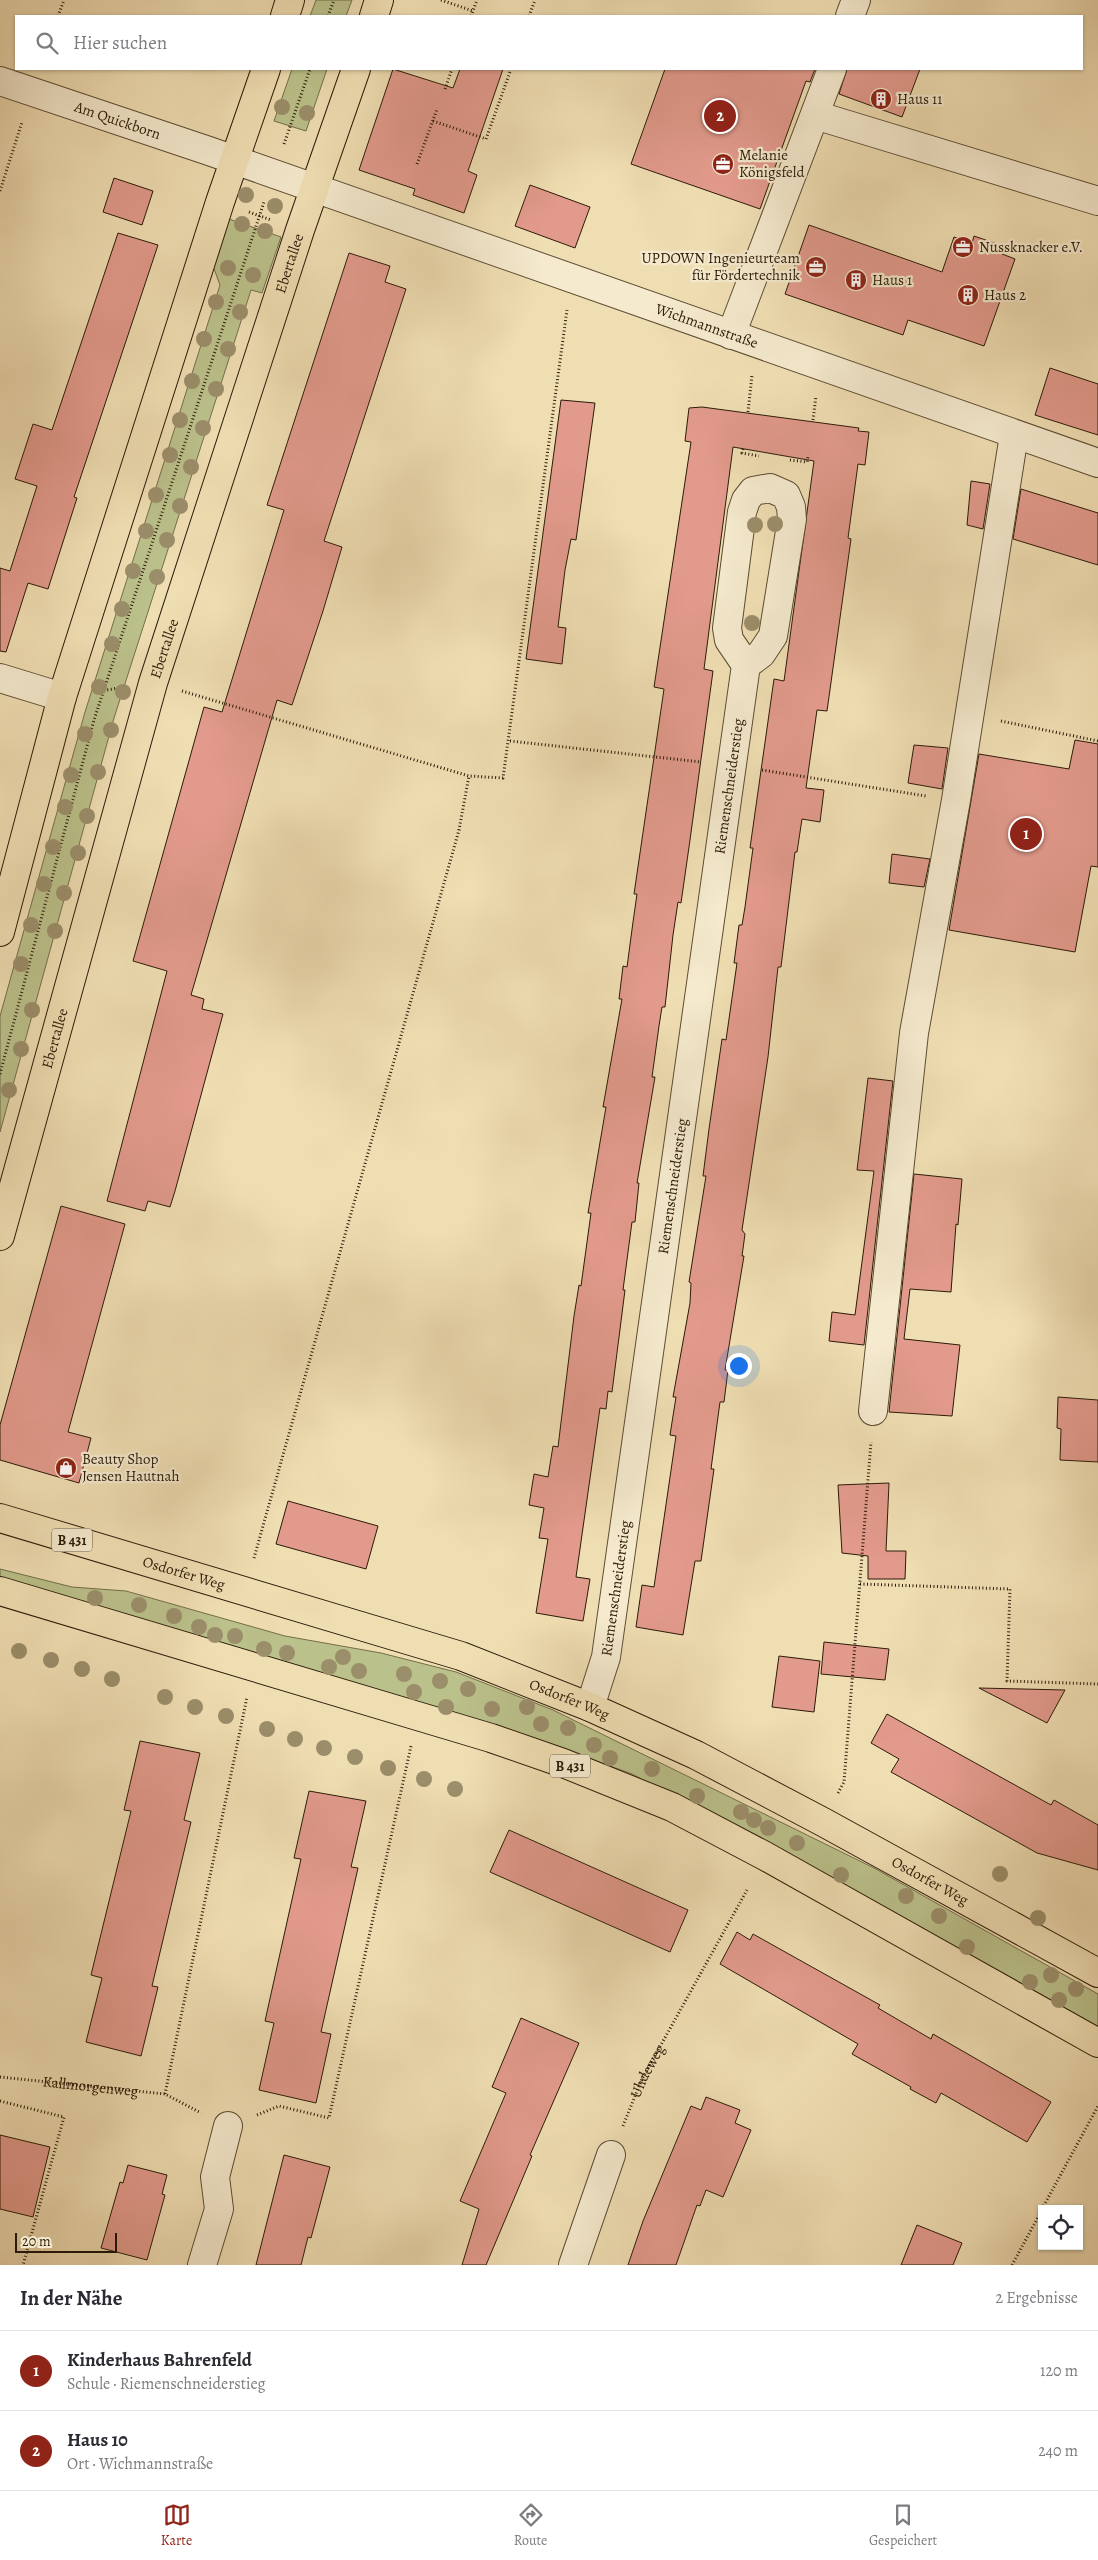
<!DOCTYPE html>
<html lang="de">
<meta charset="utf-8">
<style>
body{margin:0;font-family:Alegreya,serif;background:#f7f7f7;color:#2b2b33}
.controls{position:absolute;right:15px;bottom:15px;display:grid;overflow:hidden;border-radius:0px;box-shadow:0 1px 4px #0004}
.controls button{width:45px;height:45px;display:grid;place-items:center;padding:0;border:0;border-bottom:1px solid #e1e1e2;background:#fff;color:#2b2b33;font:25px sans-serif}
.scale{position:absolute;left:15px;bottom:12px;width:102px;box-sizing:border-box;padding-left:5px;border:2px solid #2b1b08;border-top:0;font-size:14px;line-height:18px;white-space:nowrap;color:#2b1b08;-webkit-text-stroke:4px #f5eace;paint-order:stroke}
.you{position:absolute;left:738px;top:1365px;width:18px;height:18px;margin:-12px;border:4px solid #fff;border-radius:50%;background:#1a73e8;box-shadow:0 0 0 8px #1a73e833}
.badge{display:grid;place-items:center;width:32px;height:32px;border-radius:50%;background:#8f2418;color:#fff;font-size:16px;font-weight:700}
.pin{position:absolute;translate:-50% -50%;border:2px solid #fff;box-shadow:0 1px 5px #0006}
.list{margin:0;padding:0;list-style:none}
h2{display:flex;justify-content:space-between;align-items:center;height:65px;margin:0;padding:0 20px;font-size:21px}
h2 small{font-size:16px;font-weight:400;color:#7c7c81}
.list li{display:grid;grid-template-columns:32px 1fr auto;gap:15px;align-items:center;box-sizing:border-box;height:80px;padding:0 20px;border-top:1px solid #e1e1e2}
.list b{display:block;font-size:19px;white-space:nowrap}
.list p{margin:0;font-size:16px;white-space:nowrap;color:#7c7c81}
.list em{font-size:16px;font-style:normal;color:#7c7c81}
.icon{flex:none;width:28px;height:28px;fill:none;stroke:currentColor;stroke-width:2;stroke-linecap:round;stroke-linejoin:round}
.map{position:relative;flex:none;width:1098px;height:2265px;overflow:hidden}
.search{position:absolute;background:#fff;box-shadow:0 1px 4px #0004;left:15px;right:15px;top:15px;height:55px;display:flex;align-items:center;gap:12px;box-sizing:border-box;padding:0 18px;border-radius:0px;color:#7c7c81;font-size:19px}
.sheet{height:225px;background:#fff}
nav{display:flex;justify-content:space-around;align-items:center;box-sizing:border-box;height:70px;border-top:1px solid #e1e1e2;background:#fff;font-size:14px;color:#7c7c81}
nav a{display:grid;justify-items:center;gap:2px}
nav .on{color:#8f2418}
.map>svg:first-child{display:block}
.green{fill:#bbc18b;stroke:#736e4a}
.building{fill:#e29a8c;stroke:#2b1b08}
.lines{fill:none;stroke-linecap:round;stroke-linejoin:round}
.minor-casing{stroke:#5c4c33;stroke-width:30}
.major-casing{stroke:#2b1b08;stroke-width:30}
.path{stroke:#2b1b08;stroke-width:3;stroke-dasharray:1 2.5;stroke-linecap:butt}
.minor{stroke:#f5eace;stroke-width:28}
.major{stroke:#f0deb3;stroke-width:28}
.tree{fill:#9b8e6a}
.labels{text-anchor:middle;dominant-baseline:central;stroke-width:4.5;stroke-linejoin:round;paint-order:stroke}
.shield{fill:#f5eace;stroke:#685943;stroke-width:1}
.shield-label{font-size:14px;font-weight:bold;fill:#2b1b08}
.poi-label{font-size:15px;fill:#2b1b08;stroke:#f5eace;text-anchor:start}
.street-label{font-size:15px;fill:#2b1b08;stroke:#f5eace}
</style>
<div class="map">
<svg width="1098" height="2265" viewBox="0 0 1098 2265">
<rect width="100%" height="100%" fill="#f0deb3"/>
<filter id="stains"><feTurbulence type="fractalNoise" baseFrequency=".004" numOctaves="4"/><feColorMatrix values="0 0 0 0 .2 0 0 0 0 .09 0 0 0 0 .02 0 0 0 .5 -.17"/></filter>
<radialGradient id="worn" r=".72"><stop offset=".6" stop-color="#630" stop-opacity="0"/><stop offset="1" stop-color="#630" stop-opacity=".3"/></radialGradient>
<path class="green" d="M316,0H352L346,16H310Z
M292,69H327L306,131L274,121Z
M229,219L281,237L262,293L251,290L114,718L0,1132V1016L85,712L220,285L213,266Z
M0,1569L72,1587L126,1591L285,1636L381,1653L456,1672L553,1710L874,1868L1098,1994V2029L824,1875L632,1774L502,1727L260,1658L0,1579Z"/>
<path class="building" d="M393,69L453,88L460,69H503L468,171L477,175L464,213L413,195L415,189L359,170Z
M665,69H815L810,82L806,81L760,209L631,164Z
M847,69H920L902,117L839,94Z
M114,178L153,191L142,225L103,212Z
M530,185L590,207L575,248L515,226Z
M809,225L942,272L954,237L972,243L974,236L1000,245L997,252L1015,259L984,346L908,320L903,335L785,294Z
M118,233L158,245L74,497L77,498L48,589L28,583L6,652L0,651V568L10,571L37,486L15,479L33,424L52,430Z
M349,253L390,266L385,282L406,289L324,541L342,547L323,611L292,705L277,700L191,995L204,999L202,1009L223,1014L175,1191L170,1207L148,1201L145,1211L107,1201L167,971L133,961L204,707L222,712L284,510L267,505Z
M1050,368L1098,384V435L1035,415Z
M561,400L595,403L576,540L571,539L565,570L558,627L566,628L562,664L526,659Z
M702,407L859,428L858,431L869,432L865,465L858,464L848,538L851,539L827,711L817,710L806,788L824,790L820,822L802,819L797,852H795L781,967H778L768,1057L742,1230L745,1234L742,1256H744L725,1370H728L724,1402H720L711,1469H714L701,1561H695L683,1635L636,1627L642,1585L654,1587L676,1436L670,1435L676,1397H673L690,1303L691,1283L689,1282L706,1176H703L709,1129L722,1039L726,1040L737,963H734L739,925H742L745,907L753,848H750L774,679L784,681L814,461L733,447L704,669L713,671L690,840L681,903L678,902L673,935L665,1007H662L659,1026L652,1077H655L637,1183H639L635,1222H632L623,1290H625L612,1392L608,1391L606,1409L600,1408L576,1577L590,1579L583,1621L536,1613L548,1539L539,1538L544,1508L529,1505L534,1474L548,1477L553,1446L558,1447L574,1316L579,1285L581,1286L591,1213H588L606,1107H603L622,999H619L623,966L627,967L633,922L637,894H634L664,689L654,687L691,442L685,441L689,408Z
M971,481L990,484L983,529L967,525Z
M1021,489L1098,513V565L1013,539Z
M1075,740L1098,744V867L1091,866L1075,952L949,930L979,754L1069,769Z
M914,745L948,748L942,789L908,783Z
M892,854L930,859L924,887L889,883Z
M868,1078L893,1081L864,1345L829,1341L832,1312L855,1315L874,1171L857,1170Z
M914,1174L962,1179L958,1225L956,1224L951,1292L910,1289L904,1339L960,1345L952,1416L889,1412Z
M61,1206L125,1224L68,1432L91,1438L79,1483L0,1460V1425Z
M1058,1397L1098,1400V1462L1060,1460L1061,1429L1057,1428Z
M889,1483L886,1551H906L905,1579H868V1556L842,1553L838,1485Z
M288,1501L378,1526L366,1569L276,1544Z
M824,1642L889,1649L885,1680L821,1674Z
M779,1656L820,1661L814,1712L772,1707Z
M979,1688L1065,1690L1047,1723Z
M887,1714L1051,1805L1054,1800L1098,1825V1870L1037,1853L891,1772L899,1759L871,1743Z
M140,1741L200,1753L184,1820L191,1822L152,1986L158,1987L141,2056L86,2042L102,1978L91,1975L131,1811L124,1810Z
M309,1791L366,1801L351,1867L358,1868L321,2032L331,2034L316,2103L259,2090L274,2023L265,2021L301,1859L294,1858Z
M509,1830L688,1910L670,1952L490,1872Z
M737,1932L750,1940L753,1934L880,2005L878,2008L931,2039L933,2034L1051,2102L1027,2142L941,2093L936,2103L910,2089L911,2087L852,2054L858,2044L720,1964Z
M521,2018L579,2043L530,2155L532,2156L486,2265H462L479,2209L460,2201L506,2093L492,2087Z
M706,2097L740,2110L735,2123L751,2130L723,2197L706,2190L700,2206L697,2205L676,2265H628L643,2221L691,2106L701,2110Z
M0,2135L50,2147L33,2217L0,2209Z
M284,2155L330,2167L311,2238L308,2237L301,2265H256Z
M128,2165L167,2175L162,2194L165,2195L147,2260L101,2248L120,2182L123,2183Z
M917,2225L962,2243L953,2265H901Z"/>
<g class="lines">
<g class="minor-casing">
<g id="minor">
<path d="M850,16L856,0"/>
<path id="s3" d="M0,81L209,151L1098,463"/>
<path d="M815,115L1098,201"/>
<path d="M731,335L832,69"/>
<path d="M0,678L62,697"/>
<path d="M873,1411L914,1033L956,800L1014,435"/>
<path id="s4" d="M590,1707L606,1657L746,665L761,654L773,636L792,519L791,507L786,495L770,488L753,491L746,500L742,512L727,628L729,640L746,665"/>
<path d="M202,2265L219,2209L215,2177L228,2126"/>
<path d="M573,2265L611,2155"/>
</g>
</g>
<g class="major-casing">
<g id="major">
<path d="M285,16L290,0"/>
<path d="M374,16L379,0"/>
<path d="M0,932L62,697L220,202L266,69"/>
<path id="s5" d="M0,1236L153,683L300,230L356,69"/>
<path id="s6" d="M0,1518L461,1656L590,1707L696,1755L823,1822L1098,1973"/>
<path d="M0,1591L491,1738L563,1763L672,1807L765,1856L1098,2043"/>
</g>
</g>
<g class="path">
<path d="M441,0L473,11"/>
<path d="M58,16L64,0"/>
<path d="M328,16L334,0"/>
<path d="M471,16L477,0"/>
<path d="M529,16L535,0"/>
<path d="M445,89L452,69"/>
<path d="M433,121L486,139L511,69"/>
<path d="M284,144L310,69"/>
<path d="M417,164L437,109"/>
<path d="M0,191L22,122"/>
<path d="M249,212L271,220"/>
<path d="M748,412L752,375"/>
<path d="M813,420L816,396"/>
<path d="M743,449L742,453L759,456"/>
<path d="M790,460L807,462L808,457"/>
<path d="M182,691L469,776L503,778L567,310"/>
<path d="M97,692L118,688"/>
<path d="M1001,721L1098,741"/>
<path d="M510,741L701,762"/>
<path d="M762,770L926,796"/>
<path d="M0,1074L94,720L264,202"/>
<path d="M254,1558L459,830L469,776"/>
<path d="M860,1584L1010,1589L1007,1681L1098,1684"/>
<path d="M838,1793L844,1782L871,1442"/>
<path id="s1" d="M0,2077L165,2094L201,2113"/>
<path d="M165,2094L247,1697"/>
<path d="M0,2101L64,2117L23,2265"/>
<path d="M257,2115L279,2106L329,2118L411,1746"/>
<path id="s2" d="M623,2126L642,2079L747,1890"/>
<path d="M1042,2209L1098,2106"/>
<path d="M1012,2265L1042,2210"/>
</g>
<use href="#minor" class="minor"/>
<use href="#major" class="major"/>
</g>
<g class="tree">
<circle cx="282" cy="107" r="8"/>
<circle cx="307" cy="113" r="8"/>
<circle cx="246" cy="195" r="8"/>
<circle cx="275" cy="206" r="8"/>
<circle cx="242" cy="224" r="8"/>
<circle cx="265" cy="231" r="8"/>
<circle cx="228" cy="268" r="8"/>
<circle cx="253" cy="275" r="8"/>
<circle cx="216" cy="302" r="8"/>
<circle cx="240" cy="312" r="8"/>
<circle cx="204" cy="339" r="8"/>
<circle cx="228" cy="349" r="8"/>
<circle cx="192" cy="381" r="8"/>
<circle cx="216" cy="389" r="8"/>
<circle cx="180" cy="420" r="8"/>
<circle cx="203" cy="428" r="8"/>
<circle cx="170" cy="455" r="8"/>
<circle cx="191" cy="467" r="8"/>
<circle cx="156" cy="495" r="8"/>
<circle cx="180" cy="506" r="8"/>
<circle cx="775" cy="524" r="8"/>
<circle cx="755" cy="525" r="8"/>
<circle cx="146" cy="531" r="8"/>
<circle cx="167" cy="540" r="8"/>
<circle cx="133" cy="571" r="8"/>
<circle cx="157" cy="577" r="8"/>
<circle cx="122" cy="609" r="8"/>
<circle cx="752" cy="623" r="8"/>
<circle cx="112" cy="644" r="8"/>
<circle cx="99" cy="687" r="8"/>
<circle cx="123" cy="692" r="8"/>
<circle cx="111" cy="730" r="8"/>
<circle cx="85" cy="734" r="8"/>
<circle cx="98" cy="772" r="8"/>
<circle cx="71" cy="775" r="8"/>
<circle cx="65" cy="807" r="8"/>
<circle cx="87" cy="816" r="8"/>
<circle cx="53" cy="847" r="8"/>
<circle cx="78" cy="853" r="8"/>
<circle cx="44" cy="884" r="8"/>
<circle cx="64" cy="893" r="8"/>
<circle cx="31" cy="925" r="8"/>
<circle cx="55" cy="931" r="8"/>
<circle cx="21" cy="964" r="8"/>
<circle cx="32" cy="1010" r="8"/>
<circle cx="21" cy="1049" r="8"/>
<circle cx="9" cy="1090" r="8"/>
<circle cx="95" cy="1598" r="8"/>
<circle cx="139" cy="1605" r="8"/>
<circle cx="174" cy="1616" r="8"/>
<circle cx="199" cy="1627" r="8"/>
<circle cx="215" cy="1635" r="8"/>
<circle cx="235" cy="1636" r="8"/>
<circle cx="264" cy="1649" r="8"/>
<circle cx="19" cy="1651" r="8"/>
<circle cx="287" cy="1653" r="8"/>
<circle cx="343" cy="1657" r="8"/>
<circle cx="51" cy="1660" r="8"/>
<circle cx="329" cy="1667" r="8"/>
<circle cx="82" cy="1669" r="8"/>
<circle cx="359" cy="1671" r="8"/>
<circle cx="404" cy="1674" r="8"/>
<circle cx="112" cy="1679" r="8"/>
<circle cx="440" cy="1681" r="8"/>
<circle cx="468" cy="1689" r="8"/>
<circle cx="414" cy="1692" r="8"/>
<circle cx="165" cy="1697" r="8"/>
<circle cx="195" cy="1707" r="8"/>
<circle cx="446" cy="1707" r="8"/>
<circle cx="527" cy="1707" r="8"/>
<circle cx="492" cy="1709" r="8"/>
<circle cx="226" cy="1716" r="8"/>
<circle cx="541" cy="1724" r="8"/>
<circle cx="568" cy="1728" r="8"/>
<circle cx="267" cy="1729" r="8"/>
<circle cx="295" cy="1739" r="8"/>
<circle cx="594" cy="1745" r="8"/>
<circle cx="324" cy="1748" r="8"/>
<circle cx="355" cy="1757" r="8"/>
<circle cx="610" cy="1758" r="8"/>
<circle cx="388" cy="1768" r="8"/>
<circle cx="652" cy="1769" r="8"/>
<circle cx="424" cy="1779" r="8"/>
<circle cx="455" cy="1789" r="8"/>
<circle cx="697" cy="1796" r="8"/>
<circle cx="741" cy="1812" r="8"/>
<circle cx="754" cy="1820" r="8"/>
<circle cx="768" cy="1828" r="8"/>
<circle cx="797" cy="1843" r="8"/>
<circle cx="1000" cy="1874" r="8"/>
<circle cx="841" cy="1875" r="8"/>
<circle cx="906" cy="1896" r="8"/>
<circle cx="939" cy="1916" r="8"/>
<circle cx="1038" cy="1918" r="8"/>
<circle cx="967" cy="1947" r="8"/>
<circle cx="1051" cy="1975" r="8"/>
<circle cx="1030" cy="1982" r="8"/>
<circle cx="1076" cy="1989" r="8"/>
<circle cx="1059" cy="2000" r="8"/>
</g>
<defs>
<g id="building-disc" transform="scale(1.125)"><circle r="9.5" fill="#8f2418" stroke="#f5eace"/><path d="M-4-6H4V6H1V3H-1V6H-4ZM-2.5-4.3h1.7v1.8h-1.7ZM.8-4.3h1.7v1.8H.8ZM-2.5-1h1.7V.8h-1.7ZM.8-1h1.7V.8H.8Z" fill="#fff"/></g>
<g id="office-disc" transform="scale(1.125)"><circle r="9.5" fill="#8f2418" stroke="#f5eace"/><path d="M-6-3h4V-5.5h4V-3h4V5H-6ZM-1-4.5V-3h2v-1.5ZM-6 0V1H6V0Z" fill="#fff"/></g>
<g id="shop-disc" transform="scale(1.125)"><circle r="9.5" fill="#8f2418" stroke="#f5eace"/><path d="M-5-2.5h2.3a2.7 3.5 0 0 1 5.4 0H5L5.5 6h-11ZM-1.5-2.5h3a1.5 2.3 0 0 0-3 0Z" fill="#fff"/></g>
</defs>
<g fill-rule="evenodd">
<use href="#building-disc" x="881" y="99"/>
<use href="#office-disc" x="723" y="164"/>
<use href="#office-disc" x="963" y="247"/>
<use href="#office-disc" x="816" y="267"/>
<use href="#building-disc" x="856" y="280"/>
<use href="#building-disc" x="968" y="295"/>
<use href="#shop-disc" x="66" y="1468"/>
</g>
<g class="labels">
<g class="shield">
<rect x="52" y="1528.5" width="40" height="23" rx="4"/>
<rect x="550" y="1754.5" width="40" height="23" rx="4"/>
</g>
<g class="shield-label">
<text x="72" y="1540">B 431</text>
<text x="570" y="1766">B 431</text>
</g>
<g class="poi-label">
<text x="897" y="99">Haus 11</text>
<text x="739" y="155">Melanie<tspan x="739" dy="17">Königsfeld</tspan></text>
<text x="979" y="247">Nussknacker e.V.</text>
<text x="800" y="258" text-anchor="end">UPDOWN Ingenieurteam<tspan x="800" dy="17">für Fördertechnik</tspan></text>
<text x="872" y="280">Haus 1</text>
<text x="984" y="295">Haus 2</text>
<text x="82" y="1459">Beauty Shop<tspan x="82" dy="17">Jensen Hautnah</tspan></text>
</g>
<g class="street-label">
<text stroke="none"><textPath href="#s3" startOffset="124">Am Quickborn</textPath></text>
<text stroke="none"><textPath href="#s5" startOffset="1015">Ebertallee</textPath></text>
<text stroke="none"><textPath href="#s3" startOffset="748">Wichmannstraße</textPath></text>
<text stroke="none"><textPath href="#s5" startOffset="610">Ebertallee</textPath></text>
<text stroke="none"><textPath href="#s4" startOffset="932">Riemenschneiderstieg</textPath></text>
<text stroke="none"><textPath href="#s5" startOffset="205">Ebertallee</textPath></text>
<text stroke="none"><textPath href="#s4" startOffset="528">Riemenschneiderstieg</textPath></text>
<text stroke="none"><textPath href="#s6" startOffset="192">Osdorfer Weg</textPath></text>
<text stroke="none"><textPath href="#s4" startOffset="122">Riemenschneiderstieg</textPath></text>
<text stroke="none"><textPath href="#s6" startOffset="598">Osdorfer Weg</textPath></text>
<text stroke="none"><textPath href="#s6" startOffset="1002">Osdorfer Weg</textPath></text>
<text stroke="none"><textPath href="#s2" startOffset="60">Uhdeweg</textPath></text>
<text stroke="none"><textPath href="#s1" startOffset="91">Kallmorgenweg</textPath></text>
</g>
</g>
<rect width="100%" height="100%" filter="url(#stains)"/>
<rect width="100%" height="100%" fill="url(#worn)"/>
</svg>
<div class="controls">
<button><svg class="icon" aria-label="locate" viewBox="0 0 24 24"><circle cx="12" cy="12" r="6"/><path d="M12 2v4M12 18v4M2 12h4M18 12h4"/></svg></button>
</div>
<div class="scale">20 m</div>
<div class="you"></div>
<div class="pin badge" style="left:1026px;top:834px">1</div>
<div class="pin badge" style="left:720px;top:116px">2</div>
<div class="search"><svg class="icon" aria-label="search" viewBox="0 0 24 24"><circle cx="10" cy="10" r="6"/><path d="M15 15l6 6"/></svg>Hier suchen</div>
</div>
<section class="sheet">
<h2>In der Nähe<small>2 Ergebnisse</small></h2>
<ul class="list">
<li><span class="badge">1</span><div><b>Kinderhaus Bahrenfeld</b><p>Schule · Riemenschneiderstieg</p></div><em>120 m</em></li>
<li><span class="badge">2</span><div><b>Haus 10</b><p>Ort · Wichmannstraße</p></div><em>240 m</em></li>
</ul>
</section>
<nav>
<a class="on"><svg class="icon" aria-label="map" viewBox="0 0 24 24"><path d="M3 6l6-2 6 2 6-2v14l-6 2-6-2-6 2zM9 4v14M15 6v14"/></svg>Karte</a>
<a><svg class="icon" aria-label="directions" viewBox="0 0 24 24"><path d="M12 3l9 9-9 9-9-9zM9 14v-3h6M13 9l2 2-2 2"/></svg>Route</a>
<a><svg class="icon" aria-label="saved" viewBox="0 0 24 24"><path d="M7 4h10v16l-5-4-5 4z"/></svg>Gespeichert</a>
</nav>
